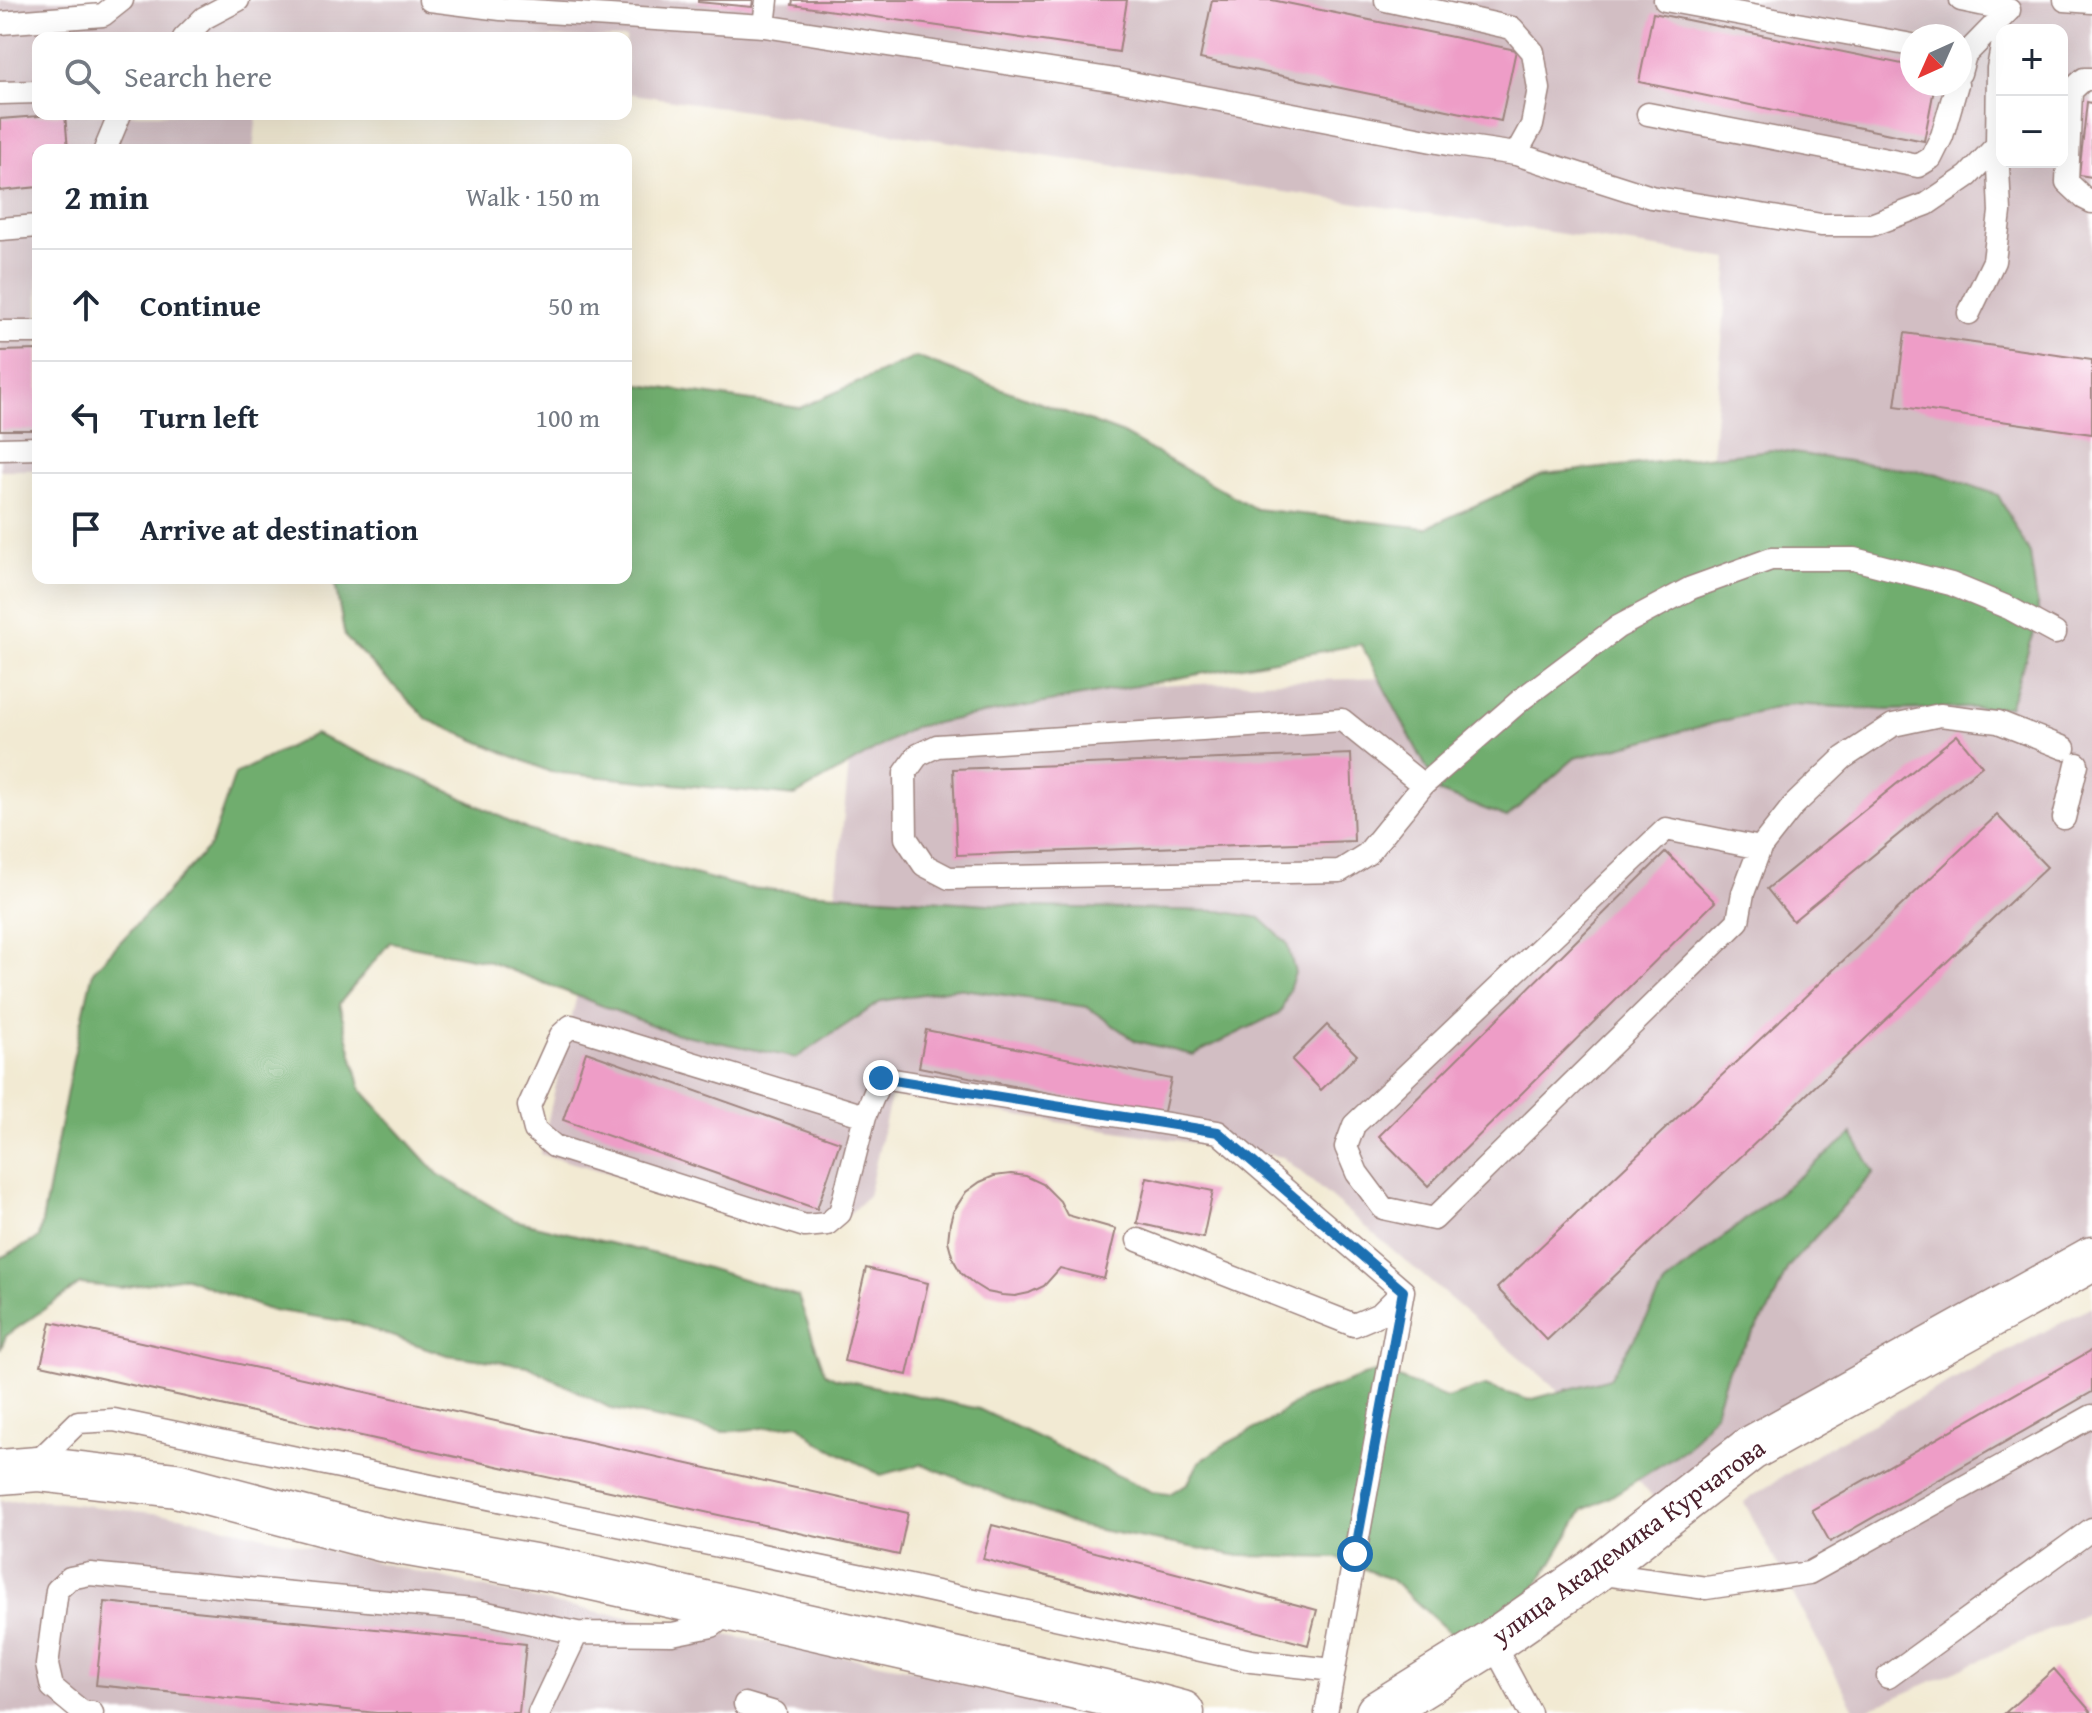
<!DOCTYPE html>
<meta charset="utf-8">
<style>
body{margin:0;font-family:"Gentium Book Plus",serif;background:#f2f2f3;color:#1f2937}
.controls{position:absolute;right:24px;top:24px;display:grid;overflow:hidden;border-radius:16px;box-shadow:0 8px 32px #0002}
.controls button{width:72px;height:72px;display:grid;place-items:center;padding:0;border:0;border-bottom:2px solid #e0e1e3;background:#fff;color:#1f2937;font:40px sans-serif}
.compass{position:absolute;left:1900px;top:24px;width:72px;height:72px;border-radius:50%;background:#fff;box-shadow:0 8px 32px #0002;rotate:225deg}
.stop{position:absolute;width:24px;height:24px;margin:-18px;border:6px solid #1f6fb2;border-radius:50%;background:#fff}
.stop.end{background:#1f6fb2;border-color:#fff;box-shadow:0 2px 8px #0008}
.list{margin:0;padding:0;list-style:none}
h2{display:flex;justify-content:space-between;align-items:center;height:104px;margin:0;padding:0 32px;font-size:34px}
h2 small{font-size:26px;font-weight:400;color:#747a83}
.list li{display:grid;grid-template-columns:52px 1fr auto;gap:24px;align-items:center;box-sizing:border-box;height:112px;padding:0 32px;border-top:2px solid #e0e1e3}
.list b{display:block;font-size:30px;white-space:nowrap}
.list em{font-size:26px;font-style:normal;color:#747a83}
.icon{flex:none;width:44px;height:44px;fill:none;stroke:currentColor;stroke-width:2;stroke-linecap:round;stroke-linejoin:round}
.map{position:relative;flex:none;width:2092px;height:1713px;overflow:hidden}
.search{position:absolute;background:#fff;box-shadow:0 8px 32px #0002;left:32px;top:32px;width:600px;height:88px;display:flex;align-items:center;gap:20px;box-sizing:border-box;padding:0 28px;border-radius:16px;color:#747a83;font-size:30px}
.panel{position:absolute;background:#fff;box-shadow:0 8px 32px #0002;left:32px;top:144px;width:600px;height:440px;border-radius:16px}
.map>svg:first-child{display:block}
.industrial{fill:#d2bec3;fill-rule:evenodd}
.forest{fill:#70ad6e;stroke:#5d664c;stroke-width:2}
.building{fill:#ee9dc7}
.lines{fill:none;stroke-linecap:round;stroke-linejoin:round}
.service-casing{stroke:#9e847f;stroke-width:25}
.primary-casing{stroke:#9e847f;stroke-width:47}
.service{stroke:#fff;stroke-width:22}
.primary{stroke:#fff;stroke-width:44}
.route{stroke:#1f6fb2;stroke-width:10}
.labels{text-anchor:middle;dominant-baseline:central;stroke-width:7;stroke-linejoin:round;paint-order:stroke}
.street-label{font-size:26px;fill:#4a1f2b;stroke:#fff}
</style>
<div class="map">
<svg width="2092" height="1713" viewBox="0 0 2092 1713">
<rect width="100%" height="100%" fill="#fff"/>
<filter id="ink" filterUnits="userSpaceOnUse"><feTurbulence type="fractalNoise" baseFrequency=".0125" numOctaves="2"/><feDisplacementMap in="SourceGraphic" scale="16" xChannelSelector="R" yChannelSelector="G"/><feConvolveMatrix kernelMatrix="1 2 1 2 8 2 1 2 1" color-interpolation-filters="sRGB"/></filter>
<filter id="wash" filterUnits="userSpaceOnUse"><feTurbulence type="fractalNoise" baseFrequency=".006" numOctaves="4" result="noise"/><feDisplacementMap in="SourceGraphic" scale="32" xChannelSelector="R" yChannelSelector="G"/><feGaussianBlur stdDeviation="1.8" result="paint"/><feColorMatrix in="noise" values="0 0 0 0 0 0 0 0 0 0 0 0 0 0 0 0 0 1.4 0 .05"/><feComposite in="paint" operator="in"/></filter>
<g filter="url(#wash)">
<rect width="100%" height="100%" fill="#f2ead3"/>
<path class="industrial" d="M0,0H2092V1240L1660,1506L1571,1401L1283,1157L891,1096L868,1196L829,1233L540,1154L582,973L822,1030L856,695L1694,668L1729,259L626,93V38H38V114H257L253,150H38V470H0ZM2002,30H2062V162H2002ZM1912,36H1960V84H1912Z
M2092,1306V1614L2090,1612L1860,1713H1856L1744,1502L1828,1447Z
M37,1500L180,1516L545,1602L902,1667L1075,1713H0V1501Z"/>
<path class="forest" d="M916,357L1121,433L1256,509L1426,528L1544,474L1772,450L1938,474L1998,495L2030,554L2039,618L2009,707L1888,710L1791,704L1575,758L1507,817L1440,793L1361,644L914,727L795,796L550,772L428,720L345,637L334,578H626V383L800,408Z
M314,734L434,784L528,830L746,888L1033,907L1220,911L1260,918L1287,943L1295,973L1281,1012L1193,1055L1136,1041L1087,1007L957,988L882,1001L796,1058L670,1032L487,961L390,942L339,1004L361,1089L438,1174L514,1220L688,1262L798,1296L825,1373L835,1378L979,1409L1152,1492L1169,1494L1188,1483L1199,1462L1224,1445L1266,1423L1303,1398L1380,1370L1446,1398L1485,1386L1529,1400L1610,1378L1648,1316L1665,1284L1852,1134L1874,1172L1788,1267L1770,1309L1728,1369L1715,1412L1687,1448L1610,1497L1583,1510L1553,1561L1531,1593L1496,1624L1450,1633L1392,1580L1338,1558L1239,1556L1078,1526L922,1464L881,1475L818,1442L799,1424L724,1432L612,1409L528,1366L447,1355L350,1322L266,1309L184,1277L122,1288L80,1284L6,1336L0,1350V1258L39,1238L73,1059L93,971L210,846L235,774Z"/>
<g id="blocks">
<path class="building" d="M698,0H753L752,7L698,2Z
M793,0H1127L1119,52L792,5Z
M1212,0H1272L1516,50L1501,121L1200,59Z
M1653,13L1912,66V84H1935L1924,141L1639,82Z
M2087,102L2092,103V177L2079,175Z
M65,114L68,150H38V187L0,191V119Z
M1905,333L2092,360V434L1895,406Z
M38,350V430H0V351Z
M1957,735L1982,766L1793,921L1767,889Z
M1351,754L1354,841L957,855L953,769Z
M1997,815L2047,867L1547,1340L1497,1288Z
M1666,852L1715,902L1428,1186L1379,1136Z
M1327,1025L1357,1055L1321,1090L1292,1060Z
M926,1030L1171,1079L1163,1116L919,1067Z
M586,1052L840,1142L817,1209L563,1120Z
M1011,1174L1026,1176L1043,1184L1060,1201L1067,1215L1116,1229L1104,1279L1060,1268L1044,1286L1029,1293L1015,1296L1002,1295L987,1292L974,1284L961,1273L953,1259L948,1241L950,1223L953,1212L966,1192L980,1182L994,1176Z
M1147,1177L1213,1191L1203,1238L1137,1223Z
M866,1268L928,1283L907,1375L844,1361Z
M51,1322L908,1513L899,1555L41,1365Z
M2092,1350V1392L1830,1542L1812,1510Z
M992,1525L1317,1610L1308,1645L983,1559Z
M105,1602L526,1644L519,1713H377L96,1685Z
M2054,1669L2092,1713H2005Z"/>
</g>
</g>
<g filter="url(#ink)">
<use href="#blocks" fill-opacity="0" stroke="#9e847f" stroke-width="2"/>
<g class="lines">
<g class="service-casing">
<path id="service" d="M430,0L501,9L764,26L1116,80L1448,144L1516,154L1651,197L1821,225H1871L1927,204L1968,176L1997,145
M1386,0L1512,28L1533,52L1539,89L1532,125L1516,154
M1665,0L1912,45
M1961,0L2009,10
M2065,0L2092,2
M0,23L103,15L122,0
M764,26L767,0
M184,38L204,18L238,0
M1960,73L1965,55L2009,10
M2092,79H2084L2071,91L2067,182L2084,198L2092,202
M0,93L38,92
M1648,114L1918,166L1931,158L1942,136L1957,84
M105,150L120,114
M0,229L38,226
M1969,313L1994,261L2000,212L1997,145L1998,68L2002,47
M0,332H38
M0,449L38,448
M1423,785L1342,720L937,746L918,755L905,773L906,838L924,865L949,878L1340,871L1367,854L1423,785L1522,699L1618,627L1691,588L1771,559H1854L1951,584L2009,608L2055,633
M2064,818L2077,764
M1760,848L1666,829L1354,1125L1346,1147L1357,1173L1383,1208L1434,1219L1738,921L1743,893L1760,848L1793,806L1843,758L1893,725L1940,715L1998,722L2064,748
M865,1116L571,1026L561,1035L529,1106L535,1130L554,1146L805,1226L827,1224L840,1213L865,1116L881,1078L1218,1132L1403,1291L1326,1713
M1138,1240L1354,1325L1380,1314L1403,1291
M31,1468L78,1422L114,1420L882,1580L1251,1661L1334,1670
M1596,1573L1706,1588L1809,1573L2092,1416
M1492,1642L1530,1713
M1888,1677L2092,1529
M745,1704L775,1713
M92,1713L82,1712L52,1687L47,1665L57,1590L70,1578L90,1574L473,1610L577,1633
M539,1713L577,1633L672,1634L712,1626L731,1611"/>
</g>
<g class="primary-casing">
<path id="primary" d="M0,1472L38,1469L176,1485L381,1539L562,1571L1126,1698L1182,1713
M1378,1713L1492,1642L1593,1572L1750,1449L2092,1259"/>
</g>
<use href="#service" class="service"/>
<use href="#primary" class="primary"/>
</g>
</g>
<g class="lines" filter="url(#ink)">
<path class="route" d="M881,1078L1218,1132L1403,1291L1355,1554"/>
</g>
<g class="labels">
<g class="street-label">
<text transform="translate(1628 1541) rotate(-36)">улица Академика Курчатова</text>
</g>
</g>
</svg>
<div class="controls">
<button>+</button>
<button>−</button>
</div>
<svg class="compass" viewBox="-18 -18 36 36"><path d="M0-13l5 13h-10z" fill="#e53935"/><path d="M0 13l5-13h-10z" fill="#747a83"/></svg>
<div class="stop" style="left:1355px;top:1554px"></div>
<div class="stop end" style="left:881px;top:1078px"></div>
<div class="search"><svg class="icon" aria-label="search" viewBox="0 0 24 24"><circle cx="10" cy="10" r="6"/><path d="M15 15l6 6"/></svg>Search here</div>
<section class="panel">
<h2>2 min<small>Walk · 150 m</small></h2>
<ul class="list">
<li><svg class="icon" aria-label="ahead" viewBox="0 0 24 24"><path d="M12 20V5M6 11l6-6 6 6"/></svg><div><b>Continue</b></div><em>50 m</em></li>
<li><svg class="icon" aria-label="left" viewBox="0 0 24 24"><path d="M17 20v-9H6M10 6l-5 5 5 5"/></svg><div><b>Turn left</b></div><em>100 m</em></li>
<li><svg class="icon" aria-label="arrive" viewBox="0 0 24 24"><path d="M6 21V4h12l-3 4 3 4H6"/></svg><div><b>Arrive at destination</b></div></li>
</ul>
</section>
</div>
